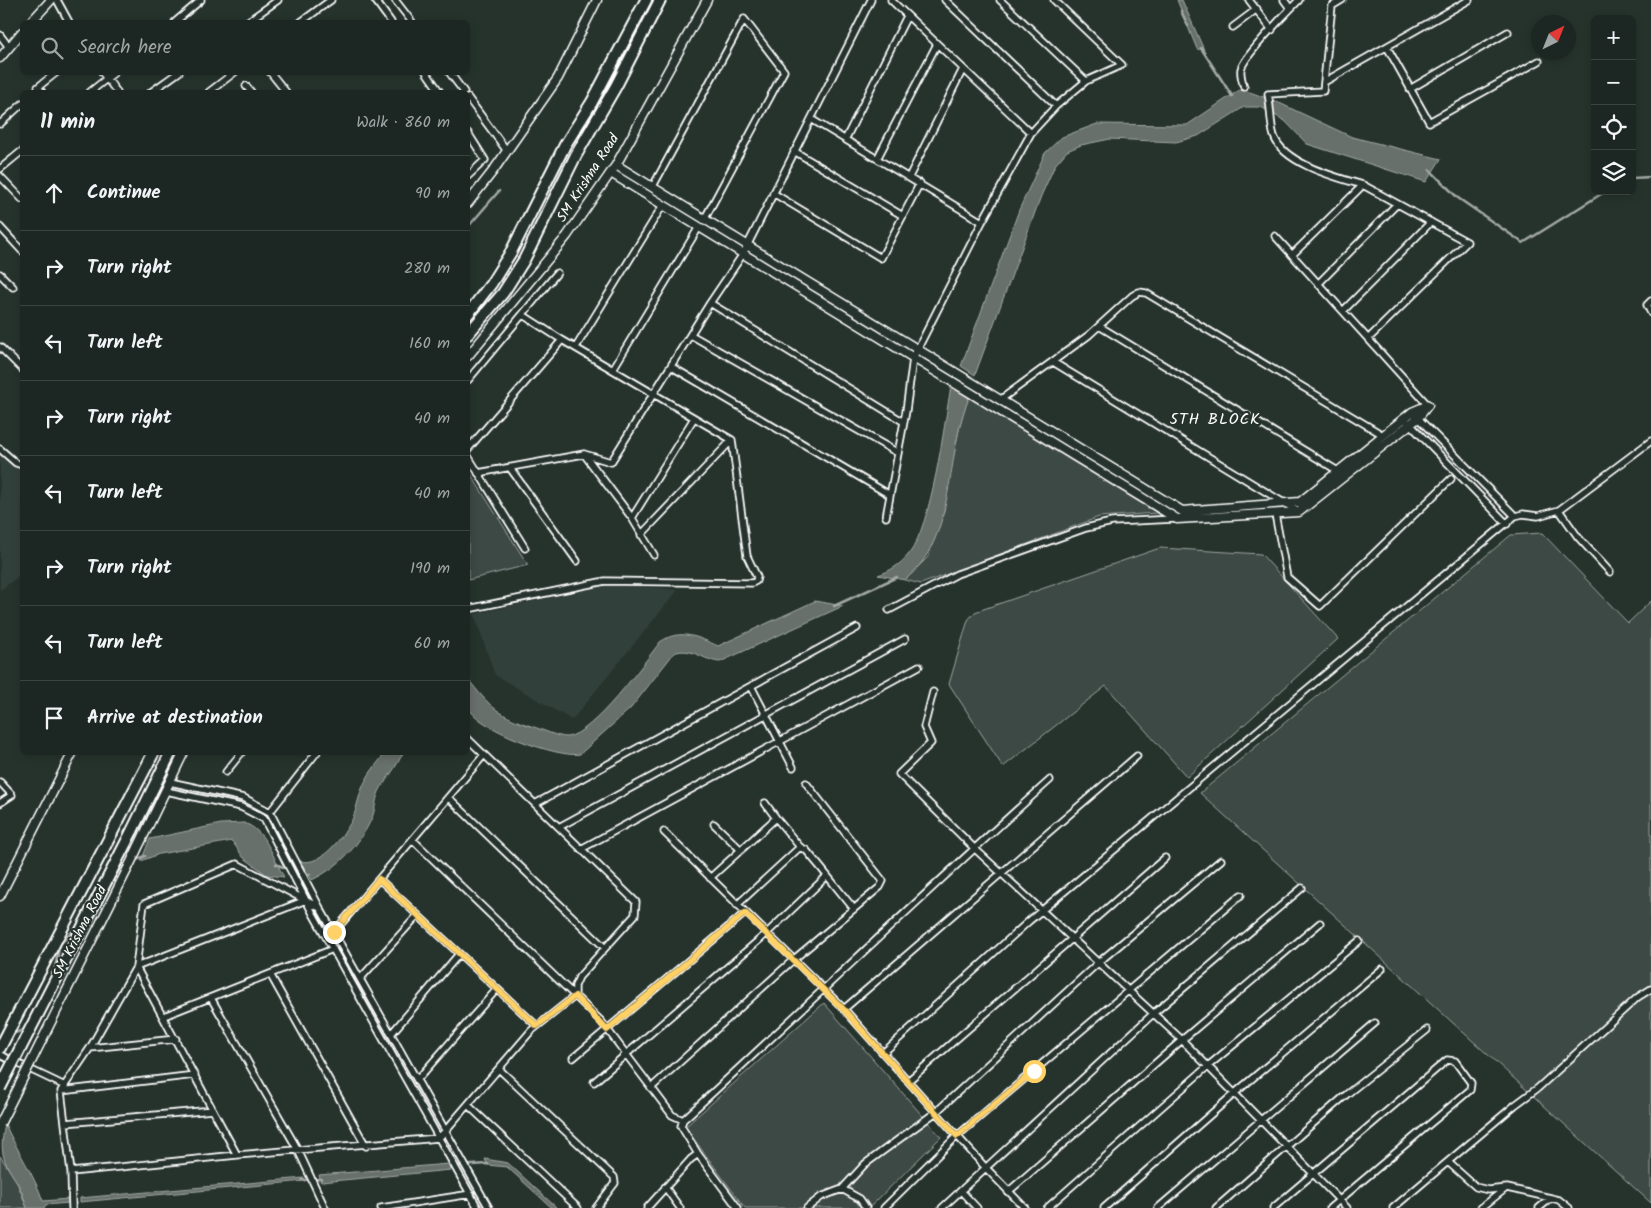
<!DOCTYPE html>
<meta charset="utf-8">
<style>
body{margin:0;font-family:Kalam,sans-serif;background:#252e2a;color:#f1f3f6}
.controls{position:absolute;right:15px;top:15px;display:grid;overflow:hidden;border-radius:8px;box-shadow:0 2px 8px #0003}
.controls button{width:45px;height:45px;display:grid;place-items:center;padding:0;border:0;border-bottom:1px solid #3a4340;background:#1c2622;color:#f1f3f6;font:25px sans-serif}
.compass{position:absolute;left:1531px;top:15px;width:45px;height:45px;border-radius:50%;background:#1c2622;box-shadow:0 2px 8px #0003;rotate:43deg}
.stop{position:absolute;width:15px;height:15px;margin:-11px;border:4px solid #ffd166;border-radius:50%;background:#fff}
.stop.end{background:#ffd166;border-color:#fff;box-shadow:0 1px 5px #0008}
.list{margin:0;padding:0;list-style:none}
h2{display:flex;justify-content:space-between;align-items:center;height:65px;margin:0;padding:0 20px;font-size:21px}
h2 small{font-size:16px;font-weight:400;color:#a0a5a5}
.list li{display:grid;grid-template-columns:32px 1fr auto;gap:15px;align-items:center;box-sizing:border-box;height:75px;padding:0 20px;border-top:1px solid #3a4340}
.list b{display:block;font-size:19px;white-space:nowrap}
.list em{font-size:16px;font-style:normal;color:#a0a5a5}
.icon{flex:none;width:28px;height:28px;fill:none;stroke:currentColor;stroke-width:2;stroke-linecap:round;stroke-linejoin:round}
.map{position:relative;flex:none;width:1651px;height:1208px;overflow:hidden}
.search{position:absolute;background:#1c2622;box-shadow:0 2px 8px #0003;left:20px;top:20px;width:450px;height:55px;display:flex;align-items:center;gap:12px;box-sizing:border-box;padding:0 18px;border-radius:8px;color:#a0a5a5;font-size:19px}
.panel{position:absolute;background:#1c2622;box-shadow:0 2px 8px #0003;left:20px;top:90px;width:450px;height:665px;border-radius:8px}
.map>svg:first-child{display:block}
.built{fill:#333f3a}
.green{fill:#3e4944;stroke:#9ea4a2}
.water{fill:#67706c;stroke:#a4a9a7}
.lines{fill:none;stroke-linecap:round;stroke-linejoin:round}
.stream{stroke:#a4a9a7;stroke-width:2.5}
.minor-casing{stroke:#fff;stroke-width:9}
.tertiary-casing{stroke:#fff;stroke-width:11}
.trunk-casing{stroke:#fff;stroke-width:14}
.minor{stroke:#26332d;stroke-width:5.5}
.tertiary{stroke:#26332d;stroke-width:8}
.trunk{stroke:#26332d;stroke-width:10}
.tertiary-bridge-casing{stroke:#fff;stroke-width:11;stroke-linecap:butt}
.trunk-bridge-casing{stroke:#fff;stroke-width:14;stroke-linecap:butt}
.tertiary-bridge{stroke:#26332d;stroke-width:8}
.trunk-bridge{stroke:#26332d;stroke-width:10}
.route{stroke:#ffd166;stroke-width:6}
.labels{text-anchor:middle;dominant-baseline:central;stroke-width:4.5;stroke-linejoin:round;paint-order:stroke}
.street-label{font-size:14px;fill:#fff;stroke:#26332d}
.quarter-label{font-size:16px;letter-spacing:1px;fill:#fff;stroke:#26332d}
</style>
<div class="map">
<svg width="1651" height="1208" viewBox="0 0 1651 1208">
<rect width="100%" height="100%" fill="#26332d"/>
<filter id="ink" filterUnits="userSpaceOnUse"><feTurbulence type="fractalNoise" baseFrequency=".02" numOctaves="2"/><feDisplacementMap in="SourceGraphic" scale="10" xChannelSelector="R" yChannelSelector="G"/><feConvolveMatrix kernelMatrix="1 2 1 2 8 2 1 2 1" color-interpolation-filters="sRGB"/></filter>
<g filter="url(#ink)">
<path class="built" d="M0,456L22,468V574L0,590Z
M614,584L678,590L572,720L495,675L474,614Z"/>
<path class="green" d="M969,398L1157,513L1099,517L921,584L905,580L928,557L937,530L963,412Z
M468,470L528,565L468,580Z
M1542,533L1628,623L1651,601V1203L1200,793L1511,535Z
M1160,548L1261,554L1338,639L1187,777L1106,686L1003,767L949,684L968,620L975,612Z
M824,1003L941,1137L869,1208H745L685,1127Z
M0,1156L16,1180L27,1208H0Z"/>
<path class="water" d="M1177,0H1182L1204,50L1197,49Z
M1241,89L1275,101L1352,137L1441,159L1426,182L1307,144L1285,121L1261,107H1244L1198,136L1176,142L1110,139L1081,145L1067,151L1055,165L1041,196L975,375L961,366L1019,210L1045,153L1062,137L1097,124L1187,125Z
M951,386L969,398C944,456 958,537 905,580L878,575C890,571 900,565 909,554C932,524 944,426 951,386Z
M815,601L843,606L720,662C704,661 691,646 674,653L631,708L580,754C560,759 474,728 468,706C465,698 467,687 468,679C490,707 499,716 534,727C543,730 558,737 567,737C593,734 644,663 660,642C680,628 698,637 718,646Z
M385,753H403C397,766 389,776 381,788C375,798 376,808 372,818C359,846 339,867 312,880L300,861C322,867 343,836 352,820C357,809 358,797 363,786C368,774 377,764 385,753Z
M244,823C266,830 273,858 284,877L267,875L243,857L232,841L159,854L141,861L150,839L221,824Z
M5,1124C17,1151 34,1174 43,1201L68,1199L69,1203L45,1205V1208H27C24,1198 21,1188 15,1179C1,1158 0,1149 5,1124Z
M485,1159L508,1163L557,1208H552L507,1167L487,1165Z
M448,1164L451,1170L321,1182L319,1175Z
M304,1178L305,1181L80,1202V1198Z"/>
<g class="lines">
<path class="stream" d="M1181,11L1188,26
M1201,48L1232,96
M1430,170L1458,198L1523,243L1606,191
M1632,178L1651,177
M468,227L499,191
M834,606L897,577
M134,861L145,856
M276,864L304,876L310,874
M107,891L121,867L129,863
M54,972L60,944L78,926
M10,1035L28,1028
M456,1166L488,1164
M302,1180L321,1179"/>
<g class="minor-casing">
<path id="minor" d="M57,0L69,22
M375,0L391,22
M395,0L412,22
M891,0L1031,133
M945,0L1056,106
M1000,0L1086,81
M1249,0L1272,30
M1284,0L1290,8
M175,22L201,0
M247,22L278,0
M301,22L331,0
M1233,27L1257,9
M0,35L9,47
M1387,47L1429,122L1539,61
M102,72L117,92
M270,72L286,92
M426,72L440,92
M449,72L464,92
M1324,82L1469,0
M246,86L251,92
M1244,87C1242,81 1240,75 1241,69C1245,55 1287,12 1299,0
M1410,89L1508,32
M42,92L38,87L57,72
M90,92L115,72
M151,92L179,72
M209,92L235,72
M468,98L507,151
M811,119L982,222
M0,124L22,104
M468,133L485,160L468,176
M846,138L907,16
M794,151L903,216
M878,157L937,44
M0,169L22,151
M0,176L22,199
M909,177L963,69
M1363,185L1467,242L1368,339
M652,188L744,19L784,71L704,220
M773,193L881,258L920,183
M0,227L22,251
M1275,236L1428,405
M1292,255L1363,185C1339,178 1283,164 1274,136C1270,124 1271,107 1268,94L1323,91L1332,6L1342,0
M0,274L13,287
M1318,284L1397,204
M1651,301L1647,305L1651,313
M710,303L904,422
M1343,311L1431,222
M523,315L562,340L732,440
M1099,326L1338,471
M691,335L898,453
M0,347L22,369
M576,347L663,205
M1053,362L1299,512
M672,367L890,495
M613,369L699,227
M468,380L557,273
M1000,400L1089,335L1132,296L1139,292L1146,293L1383,435
M1415,415L1515,516
M1404,418L1507,524
M0,449L16,463L22,465
M468,449L562,340
M584,454L632,518L654,555
M468,456L525,548
M510,468L577,561
M478,473L584,454L611,462L710,303L743,254L871,0
M1559,510L1578,537L1610,572
M1275,514L1287,577L1320,606L1451,479
M886,517L906,411L913,358L982,222L1031,133L1056,106L1086,81L1122,65L1054,0
M632,518L694,418
M641,535L732,440
M468,609L605,581L752,583L756,581L757,577L747,556L732,440
M889,610L957,574L1086,528L1112,522L1176,519
M751,686L793,767
M933,692L924,727L931,743L899,774L974,848L1182,1040L1347,1208
M226,772L242,752
M0,782L12,795L0,803
M170,782L244,798L270,812L320,908L489,1208
M166,791L241,807L264,819L312,912L478,1208
M449,798L604,947
M765,803L776,818
M535,804L857,628
M270,812L317,752
M714,824L741,850
M559,827L905,639
M664,832L844,1009L883,1053
M413,840L601,1021L672,1115L683,1120L681,1126L698,1154L738,1208
M581,849L919,666
M710,878L776,818L800,847L806,850L821,868L854,909
M379,879L537,1026
M737,905L800,847
M334,932L484,755
M136,967L237,1155
M136,967L306,900
M270,974L366,1146
M360,979L418,915
M211,998L298,1150L325,1208
M844,1009L1137,756
M164,1016L333,949
M391,1034L459,954
M90,1048L176,1039
M0,1055L65,1086
M573,1058L745,913
M500,1070L614,1177L615,1183L596,1208
M417,1080L497,989
M908,1081L1165,858
M594,1082L766,934L826,877
M651,1088L793,960L880,887L883,881L806,783
M61,1091L195,1075
M469,1106L578,1208
M683,1120C806,1007 926,891 1050,780
M65,1123L213,1110
M1448,1162L1476,1187L1488,1190L1507,1188L1551,1198
M71,1172L237,1155L439,1138L531,1031L575,996V986L579,977L635,915L636,902L468,739
M665,1187L680,1208
M842,1189L860,1199L866,1208
M961,1191L977,1208
M1008,1192L1182,1040L1320,923
M72,1208L71,1172L61,1091L90,1048L136,967L144,904L237,864L320,908
M381,1208L471,1194
M647,1208L691,1159L698,1154
M807,1208L821,1197L842,1189L865,1164L936,1112L1099,962L1221,860
M884,1208L957,1136L1241,895
M942,1208L1154,1013L1302,888
M1025,1208L985,1167L883,1053L1029,921L1515,516L1523,514L1538,516L1559,510L1651,441
M1047,1208L1208,1066L1359,941
M1104,1208L1235,1093L1382,969
M1158,1208L1375,1023
M1216,1208L1347,1094L1427,1030
M1273,1208L1447,1060L1455,1061L1471,1083L1470,1090L1330,1208
M1393,1208L1515,1105L1538,1088L1638,997L1651,989
M1481,1208L1505,1189
M1539,1208L1551,1198L1559,1200L1569,1208"/>
</g>
<g class="tertiary-casing">
<path id="tertiary" d="M31,22L51,0
M0,58L22,32
M616,165L1182,511L1300,502L1412,412L1426,406
M611,173L1177,519L1299,512L1418,418L1428,405
M468,203L493,171L558,78L597,0
M468,356L567,236L616,165L707,0
M129,866L184,752
M0,896L73,752"/>
</g>
<g class="trunk-casing">
<path id="trunk" d="M468,314L491,284L511,252L565,145L592,102L646,0
M468,334L503,293L524,260L576,155L616,86L660,0
M132,831L171,752
M0,1048L154,752"/>
</g>
<use href="#minor" class="minor"/>
<use href="#tertiary" class="tertiary"/>
<use href="#trunk" class="trunk"/>
<g class="tertiary-bridge-casing">
<path id="tertiary-bridge" d="M0,1124L129,866"/>
</g>
<g class="trunk-bridge-casing">
<path id="trunk-bridge" d="M0,1088L132,831"/>
</g>
<use href="#tertiary-bridge" class="tertiary-bridge"/>
<use href="#trunk-bridge" class="trunk-bridge"/>
</g>
</g>
<g class="lines" filter="url(#ink)">
<path class="route" d="M334,932L379,879L537,1026L575,996L607,1030L745,913L844,1010L957,1136L1034,1071"/>
</g>
<g class="labels">
<g class="street-label">
<text transform="translate(588 178) rotate(-57)">SM Krishna Road</text>
<text transform="translate(80 932) rotate(-63)">SM Krishna Road</text>
</g>
<g class="quarter-label">
<text x="1215" y="419">5TH BLOCK</text>
</g>
</g>
</svg>
<div class="controls">
<button>+</button>
<button>−</button>
<button><svg class="icon" aria-label="locate" viewBox="0 0 24 24"><circle cx="12" cy="12" r="6"/><path d="M12 2v4M12 18v4M2 12h4M18 12h4"/></svg></button>
<button><svg class="icon" aria-label="layers" viewBox="0 0 24 24"><path d="M12 4l9 5-9 5-9-5zM3 14l9 5 9-5"/></svg></button>
</div>
<svg class="compass" viewBox="-18 -18 36 36"><path d="M0-13l5 13h-10z" fill="#e53935"/><path d="M0 13l5-13h-10z" fill="#a0a5a5"/></svg>
<div class="stop" style="left:1034px;top:1071px"></div>
<div class="stop end" style="left:334px;top:932px"></div>
<div class="search"><svg class="icon" aria-label="search" viewBox="0 0 24 24"><circle cx="10" cy="10" r="6"/><path d="M15 15l6 6"/></svg>Search here</div>
<section class="panel">
<h2>11 min<small>Walk · 860 m</small></h2>
<ul class="list">
<li><svg class="icon" aria-label="ahead" viewBox="0 0 24 24"><path d="M12 20V5M6 11l6-6 6 6"/></svg><div><b>Continue</b></div><em>90 m</em></li>
<li><svg class="icon" aria-label="right" viewBox="0 0 24 24"><path d="M7 20v-9h11M14 6l5 5-5 5"/></svg><div><b>Turn right</b></div><em>280 m</em></li>
<li><svg class="icon" aria-label="left" viewBox="0 0 24 24"><path d="M17 20v-9H6M10 6l-5 5 5 5"/></svg><div><b>Turn left</b></div><em>160 m</em></li>
<li><svg class="icon" aria-label="right" viewBox="0 0 24 24"><path d="M7 20v-9h11M14 6l5 5-5 5"/></svg><div><b>Turn right</b></div><em>40 m</em></li>
<li><svg class="icon" aria-label="left" viewBox="0 0 24 24"><path d="M17 20v-9H6M10 6l-5 5 5 5"/></svg><div><b>Turn left</b></div><em>40 m</em></li>
<li><svg class="icon" aria-label="right" viewBox="0 0 24 24"><path d="M7 20v-9h11M14 6l5 5-5 5"/></svg><div><b>Turn right</b></div><em>190 m</em></li>
<li><svg class="icon" aria-label="left" viewBox="0 0 24 24"><path d="M17 20v-9H6M10 6l-5 5 5 5"/></svg><div><b>Turn left</b></div><em>60 m</em></li>
<li><svg class="icon" aria-label="arrive" viewBox="0 0 24 24"><path d="M6 21V4h12l-3 4 3 4H6"/></svg><div><b>Arrive at destination</b></div></li>
</ul>
</section>
</div>
